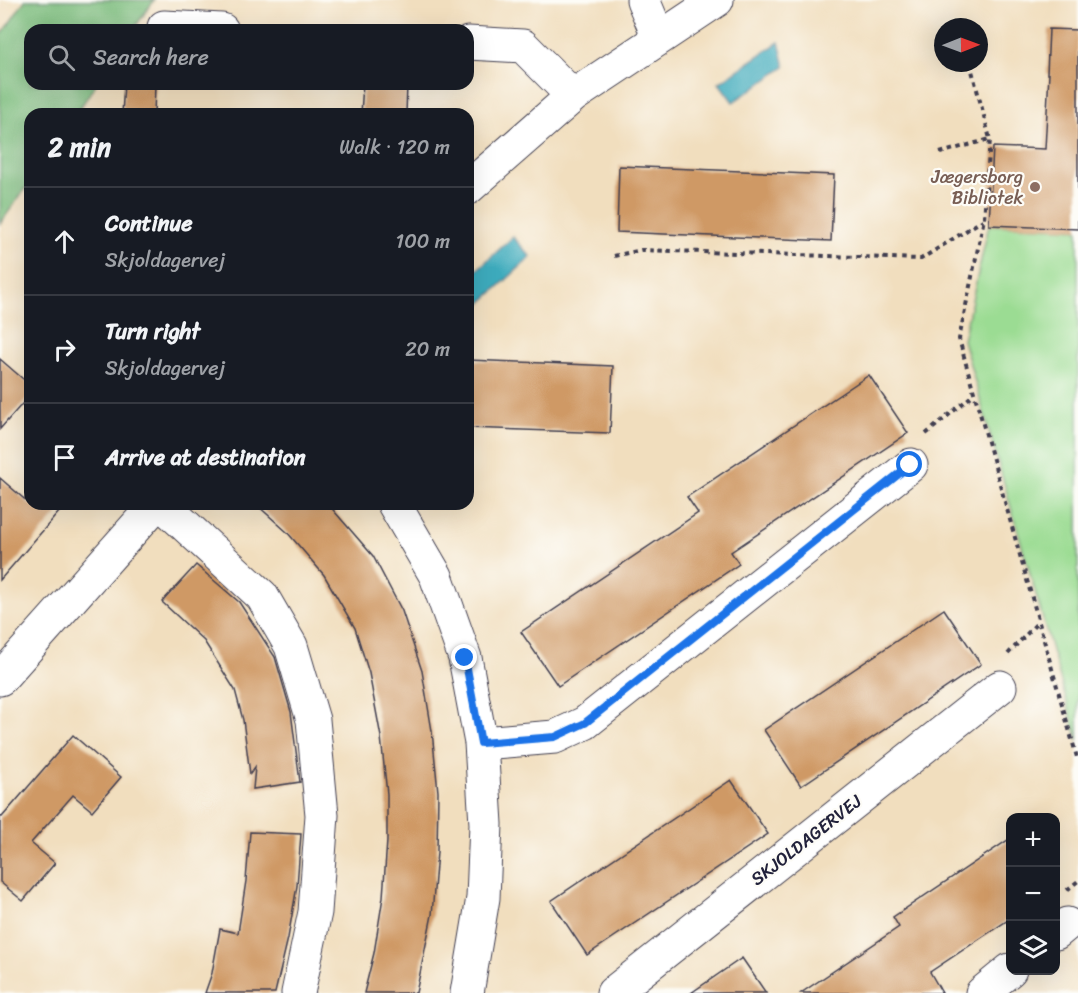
<!DOCTYPE html>
<meta charset="utf-8">
<style>
body{margin:0;font-family:Sriracha,sans-serif;background:#20242c;color:#f1f3f6}
.controls{position:absolute;right:18px;bottom:18px;display:grid;overflow:hidden;border-radius:12px;box-shadow:0 6px 24px #0002}
.controls button{width:54px;height:54px;display:grid;place-items:center;padding:0;border:0;border-bottom:2px solid #363941;background:#171b24;color:#f1f3f6;font:30px sans-serif}
.compass{position:absolute;left:934px;top:18px;width:54px;height:54px;border-radius:50%;background:#171b24;box-shadow:0 6px 24px #0002;rotate:89deg}
.stop{position:absolute;width:18px;height:18px;margin:-14px;border:4px solid #1a73e8;border-radius:50%;background:#fff}
.stop.end{background:#1a73e8;border-color:#fff;box-shadow:0 2px 6px #0008}
.list{margin:0;padding:0;list-style:none}
h2{display:flex;justify-content:space-between;align-items:center;height:78px;margin:0;padding:0 24px;font-size:26px}
h2 small{font-size:20px;font-weight:400;color:#9ea1a6}
.list li{display:grid;grid-template-columns:39px 1fr auto;gap:18px;align-items:center;box-sizing:border-box;height:108px;padding:0 24px;border-top:2px solid #363941}
.list b{display:block;font-size:22px;white-space:nowrap}
.list p{margin:0;font-size:20px;white-space:nowrap;color:#9ea1a6}
.list em{font-size:20px;font-style:normal;color:#9ea1a6}
.icon{flex:none;width:33px;height:33px;fill:none;stroke:currentColor;stroke-width:2;stroke-linecap:round;stroke-linejoin:round}
.map{position:relative;flex:none;width:1078px;height:993px;overflow:hidden}
.search{position:absolute;background:#171b24;box-shadow:0 6px 24px #0002;left:24px;top:24px;width:450px;height:66px;display:flex;align-items:center;gap:15px;box-sizing:border-box;padding:0 21px;border-radius:18px;color:#9ea1a6;font-size:22px}
.panel{position:absolute;background:#171b24;box-shadow:0 6px 24px #0002;left:24px;top:108px;width:450px;height:402px;border-radius:18px}
.map>svg:first-child{display:block}
.green{fill:#9bdc93;stroke:#5e7f67;stroke-width:1.5}
.forest{fill:#7cbc7d;stroke:#4f6f5c;stroke-width:1.5}
.water{fill:#3daabc;stroke:#30667c;stroke-width:1.5}
.building{fill:#cf9965}
.lines{fill:none;stroke-linecap:round;stroke-linejoin:round}
.minor-casing{stroke:#413e4f;stroke-width:35}
.path{stroke:#413e4f;stroke-width:4;stroke-dasharray:4.5 4.5;stroke-linecap:butt}
.minor{stroke:#fff;stroke-width:33}
.route{stroke:#1a73e8;stroke-width:8}
.education-dot{fill:#8d6e63;stroke:#fdfcf7;stroke-width:2}
.labels{text-anchor:middle;dominant-baseline:central;stroke-width:4.5;stroke-linejoin:round;paint-order:stroke}
.education-label{font-size:18px;fill:#785e54;stroke:#fdfcf7;text-anchor:end}
.street-label{font-size:18px;fill:#22223b;stroke:#fdfcf7}
</style>
<div class="map">
<svg width="1078" height="993" viewBox="0 0 1078 993">
<rect width="100%" height="100%" fill="#fdfcf7"/>
<filter id="ink" filterUnits="userSpaceOnUse"><feTurbulence type="fractalNoise" baseFrequency=".0167" numOctaves="2"/><feDisplacementMap in="SourceGraphic" scale="12" xChannelSelector="R" yChannelSelector="G"/><feConvolveMatrix kernelMatrix="1 2 1 2 8 2 1 2 1" color-interpolation-filters="sRGB"/></filter>
<filter id="wash" filterUnits="userSpaceOnUse"><feTurbulence type="fractalNoise" baseFrequency=".008" numOctaves="4" result="noise"/><feDisplacementMap in="SourceGraphic" scale="24" xChannelSelector="R" yChannelSelector="G"/><feGaussianBlur stdDeviation="1.35" result="paint"/><feColorMatrix in="noise" values="0 0 0 0 0 0 0 0 0 0 0 0 0 0 0 0 0 1.4 0 .05"/><feComposite in="paint" operator="in"/></filter>
<g filter="url(#wash)">
<rect width="100%" height="100%" fill="#f1debe"/>
<path class="green" d="M989,225L1078,229V741L963,340Z"/>
<path class="forest" d="M25,0H154L133,30H30V84H96L76,114H30V182L0,224V37Z"/>
<path class="water" d="M779,42L785,67L733,102L719,83Z
M513,237L531,257L470,313L468,311V278Z"/>
<g id="blocks">
<path class="building" d="M1049,29L1078,30V229L989,225L993,147L1045,149L1049,74H1047Z
M124,84H155L154,114H122Z
M363,84H407L406,114H361Z
M619,166L834,175L831,241L617,232Z
M0,359L30,385V395L0,429Z
M468,360L613,366L610,433L468,428Z
M869,375L908,433L731,552L739,564L558,686L521,632L698,513L687,497Z
M0,478L30,504H66L0,580Z
M256,504H328L373,556L402,611L422,671L432,731L438,792L437,852L432,915L416,993H364L374,953L383,897L387,841V794L381,737L369,673L355,628L324,575L287,532Z
M196,565L239,602L275,657L291,712L300,782L253,789L255,767L250,774L243,720L235,690L204,641L162,602Z
M944,609L981,664L801,786L764,730Z
M73,735L121,777L92,811L73,795L31,843L55,863L23,901L0,882V816L2,817Z
M731,780L768,834L587,955L551,901Z
M250,832L301,834L297,886L288,938L275,993H205L212,973L220,929L238,933L246,881Z
M1011,838V918L930,972L942,993H801L899,927L893,917Z
M742,958L766,993H691Z"/>
</g>
</g>
<g filter="url(#ink)">
<use href="#blocks" fill-opacity="0" stroke="#413e4f" stroke-width="1.5"/>
<g class="lines">
<g class="minor-casing">
<path id="minor" d="M643,0L659,38
M164,27L222,30
M468,43L523,46L573,96
M468,188L573,96L717,0
M162,504L262,596L291,646L313,720L322,815L315,912L298,993
M394,504L436,576L465,658L481,743L486,824L483,898L467,993
M0,679L156,504
M481,743L555,737L585,723L911,465
M1056,933L1067,924
M613,993L1000,687
M982,993L1010,970"/>
</g>
<path class="path" d="M970,63L990,139L984,219L959,339L1078,761
M940,153L990,139
M614,256L641,250L921,259L983,220
M926,434L974,394
M1008,654L1038,622
M1067,890L1078,881"/>
<use href="#minor" class="minor"/>
</g>
</g>
<g class="lines" filter="url(#ink)">
<path class="route" d="M465,658L481,743L555,737L585,723L910,465"/>
</g>
<circle class="education-dot" cx="1035" cy="187" r="6"/>
<g class="labels">
<g class="education-label">
<text x="1023" y="177">Jægersborg<tspan x="1023" dy="21">Bibliotek</tspan></text>
</g>
<g class="street-label">
<text transform="translate(806 840) rotate(-38)">SKJOLDAGERVEJ</text>
</g>
</g>
</svg>
<div class="controls">
<button>+</button>
<button>−</button>
<button><svg class="icon" aria-label="layers" viewBox="0 0 24 24"><path d="M12 4l9 5-9 5-9-5zM3 14l9 5 9-5"/></svg></button>
</div>
<svg class="compass" viewBox="-18 -18 36 36"><path d="M0-13l5 13h-10z" fill="#e53935"/><path d="M0 13l5-13h-10z" fill="#9ea1a6"/></svg>
<div class="stop" style="left:910px;top:465px"></div>
<div class="stop end" style="left:465px;top:658px"></div>
<div class="search"><svg class="icon" aria-label="search" viewBox="0 0 24 24"><circle cx="10" cy="10" r="6"/><path d="M15 15l6 6"/></svg>Search here</div>
<section class="panel">
<h2>2 min<small>Walk · 120 m</small></h2>
<ul class="list">
<li><svg class="icon" aria-label="ahead" viewBox="0 0 24 24"><path d="M12 20V5M6 11l6-6 6 6"/></svg><div><b>Continue</b><p>Skjoldagervej</p></div><em>100 m</em></li>
<li><svg class="icon" aria-label="right" viewBox="0 0 24 24"><path d="M7 20v-9h11M14 6l5 5-5 5"/></svg><div><b>Turn right</b><p>Skjoldagervej</p></div><em>20 m</em></li>
<li><svg class="icon" aria-label="arrive" viewBox="0 0 24 24"><path d="M6 21V4h12l-3 4 3 4H6"/></svg><div><b>Arrive at destination</b></div></li>
</ul>
</section>
</div>
